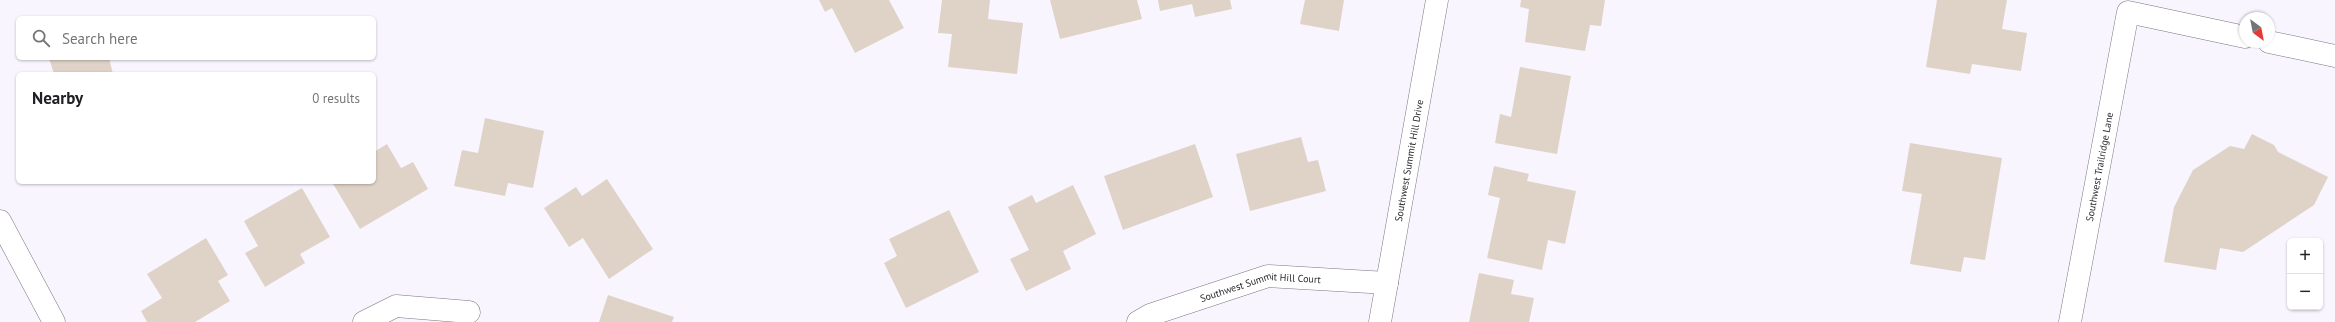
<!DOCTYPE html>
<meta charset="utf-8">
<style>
body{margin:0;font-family:"PT Sans",sans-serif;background:#f2f2f2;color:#202124}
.controls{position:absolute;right:12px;bottom:12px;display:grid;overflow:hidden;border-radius:6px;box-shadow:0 1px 3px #0004}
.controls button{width:36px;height:36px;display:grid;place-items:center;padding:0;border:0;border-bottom:1px solid #e0e0e0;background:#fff;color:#202124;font:20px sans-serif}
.compass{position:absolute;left:2239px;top:12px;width:36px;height:36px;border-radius:50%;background:#fff;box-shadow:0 1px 3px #0004;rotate:148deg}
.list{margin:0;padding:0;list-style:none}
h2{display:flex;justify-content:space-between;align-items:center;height:52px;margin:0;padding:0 16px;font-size:17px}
h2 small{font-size:13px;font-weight:400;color:#757577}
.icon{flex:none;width:22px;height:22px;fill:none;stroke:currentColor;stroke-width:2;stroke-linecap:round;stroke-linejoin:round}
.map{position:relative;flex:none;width:2335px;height:322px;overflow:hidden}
.search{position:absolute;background:#fff;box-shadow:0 1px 3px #0004;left:16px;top:16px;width:360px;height:44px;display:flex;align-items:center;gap:10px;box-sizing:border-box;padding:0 14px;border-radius:6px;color:#757577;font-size:15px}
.panel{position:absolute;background:#fff;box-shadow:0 1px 3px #0004;left:16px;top:72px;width:360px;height:112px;border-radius:6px}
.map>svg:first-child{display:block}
.building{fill:#dfd3c8}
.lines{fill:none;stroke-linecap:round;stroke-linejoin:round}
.minor-casing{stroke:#7b7683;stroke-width:23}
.minor{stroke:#fff;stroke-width:22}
.labels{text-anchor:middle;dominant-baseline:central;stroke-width:4;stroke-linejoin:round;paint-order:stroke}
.street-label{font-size:10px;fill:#2a282d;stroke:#fff}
</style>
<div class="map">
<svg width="2335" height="322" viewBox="0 0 2335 322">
<rect width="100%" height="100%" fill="#f9f5fe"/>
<path class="building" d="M819,0H889L904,28L855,53L832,8L825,12Z
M942,0H990L988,19L1023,23L1017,74L948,67L952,34L938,33Z
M1050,0H1137L1142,19L1060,39Z
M1158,0H1230L1232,9L1195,17L1192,4L1160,11Z
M1305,0H1344L1339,31L1300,24Z
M1521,0H1605L1601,26L1590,25L1585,51L1525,42L1529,9L1520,7Z
M1937,0H2007L2002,29L2027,33L2021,71L1972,64L1970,74L1926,67Z
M49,58H109L113,74H54Z
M1520,67L1571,76L1557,154L1495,143L1500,114L1511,117Z
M485,118L544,131L533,188L508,183L505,196L454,186L462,150L478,153Z
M2252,134L2274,145L2278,152L2328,177L2314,205L2243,252L2220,248L2216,270L2164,262L2174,207L2193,170L2230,146L2244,149Z
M1301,137L1308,162L1318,160L1326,191L1250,211L1236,154Z
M1910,143L2002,158L1985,260L1964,257L1961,272L1910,264L1922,194L1902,191Z
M387,144L401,168L413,162L428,189L360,229L332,182H374V152Z
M1195,144L1213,197L1123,230L1104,176Z
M1494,166L1529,174L1527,181L1576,191L1565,244L1548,240L1542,270L1487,258L1500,198L1488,195Z
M607,179L653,249L609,279L583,238L569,247L544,208L576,187L582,196Z
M1073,185L1096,234L1063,251L1071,269L1026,291L1010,259L1029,250L1008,207L1032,195L1036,203Z
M302,188L330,237L300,254L305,263L265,287L245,253L258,246L244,221Z
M949,210L979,272L906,308L884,263L897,256L889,239Z
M206,238L228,275L218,281L230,301L195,322H147L141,311L162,298L147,274Z
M1479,273L1514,280L1511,294L1534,298L1529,322H1469Z
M608,295L674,317L672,322H599Z"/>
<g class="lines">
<g class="minor-casing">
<g id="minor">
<path d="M2269,42L2335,56"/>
<path d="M0,221L54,322"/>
<path d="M364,322L396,306L469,312"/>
<path id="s1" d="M1138,322L1150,315L1268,276L1387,283"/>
<path id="s2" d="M1380,322L1437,0"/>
<path id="s3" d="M2070,322L2128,12L2245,37"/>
</g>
</g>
<use href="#minor" class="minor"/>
</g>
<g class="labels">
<g class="street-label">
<text stroke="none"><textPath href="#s2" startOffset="164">Southwest Summit Hill Drive</textPath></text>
<text stroke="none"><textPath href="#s3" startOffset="158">Southwest Trailridge Lane</textPath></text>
<text stroke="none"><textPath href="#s1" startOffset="129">Southwest Summit Hill Court</textPath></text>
</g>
</g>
</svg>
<div class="controls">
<button>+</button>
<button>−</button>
</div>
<svg class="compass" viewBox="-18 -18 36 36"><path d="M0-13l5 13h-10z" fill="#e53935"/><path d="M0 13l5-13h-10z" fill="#757577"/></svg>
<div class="search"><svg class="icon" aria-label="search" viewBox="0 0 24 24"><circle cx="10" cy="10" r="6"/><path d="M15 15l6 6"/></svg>Search here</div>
<section class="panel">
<h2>Nearby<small>0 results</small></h2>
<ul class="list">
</ul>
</section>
</div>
